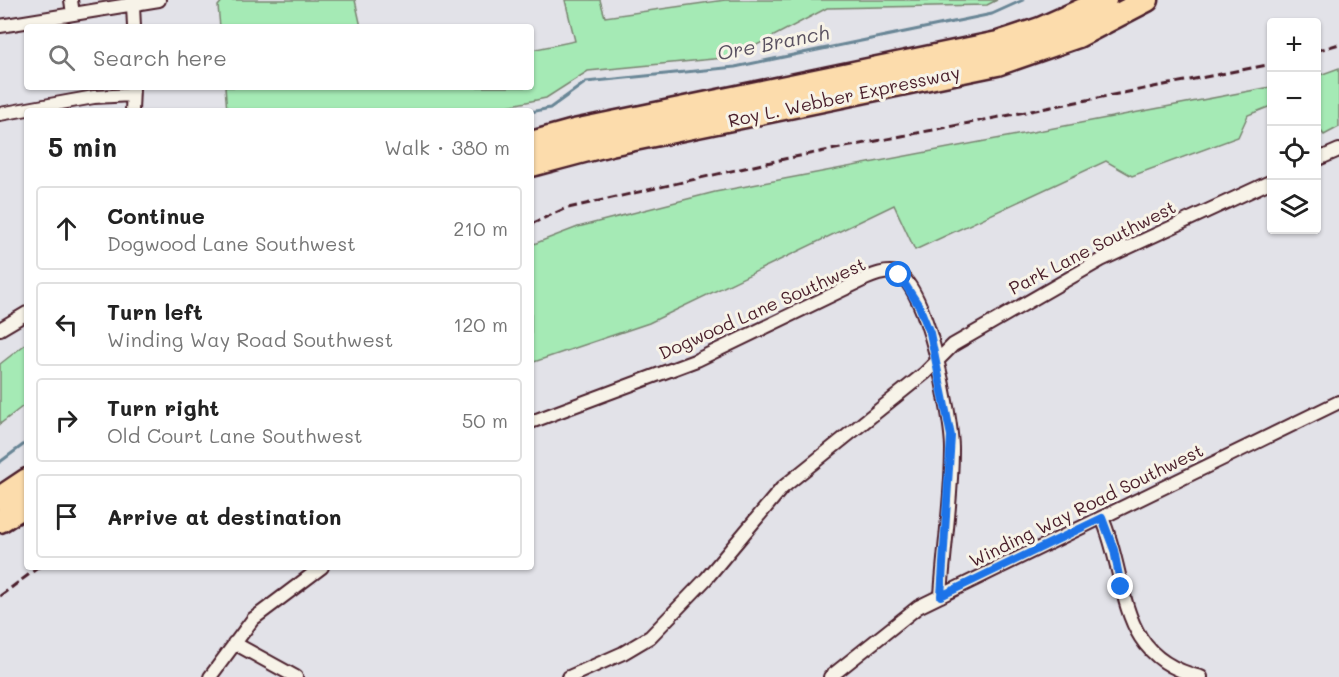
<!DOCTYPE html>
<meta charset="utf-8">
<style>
body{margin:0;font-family:Mali,sans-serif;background:#f2f2f2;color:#222}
.controls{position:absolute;right:18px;top:18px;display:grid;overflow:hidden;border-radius:6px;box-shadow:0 2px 4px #0004}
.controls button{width:54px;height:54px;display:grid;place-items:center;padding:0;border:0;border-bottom:2px solid #e0e0e0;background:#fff;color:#222;font:30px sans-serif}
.stop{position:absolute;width:18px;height:18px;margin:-14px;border:4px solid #1a73e8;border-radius:50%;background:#fff}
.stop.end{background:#1a73e8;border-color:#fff;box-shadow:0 2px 6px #0008}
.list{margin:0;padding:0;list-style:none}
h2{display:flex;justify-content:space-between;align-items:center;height:78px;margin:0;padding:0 24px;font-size:26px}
h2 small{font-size:20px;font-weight:400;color:#767676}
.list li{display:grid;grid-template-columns:39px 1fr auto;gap:18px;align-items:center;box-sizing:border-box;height:84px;margin:0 12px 12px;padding:0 12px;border:2px solid #e0e0e0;border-radius:6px}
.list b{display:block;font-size:22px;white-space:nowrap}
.list p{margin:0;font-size:20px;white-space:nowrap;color:#767676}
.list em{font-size:20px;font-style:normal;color:#767676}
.icon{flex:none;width:33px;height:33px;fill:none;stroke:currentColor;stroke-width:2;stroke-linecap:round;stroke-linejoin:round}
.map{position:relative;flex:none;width:1339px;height:677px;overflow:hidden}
.search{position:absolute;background:#fff;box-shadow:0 2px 4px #0004;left:24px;top:24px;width:510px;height:66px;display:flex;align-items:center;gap:15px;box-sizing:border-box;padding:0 21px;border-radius:6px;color:#767676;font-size:22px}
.panel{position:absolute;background:#fff;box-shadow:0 2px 4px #0004;left:24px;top:108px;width:510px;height:462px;border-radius:6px}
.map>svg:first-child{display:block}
.green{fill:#a5eab5;stroke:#788470;stroke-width:1.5}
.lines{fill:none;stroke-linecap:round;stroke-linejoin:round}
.stream{stroke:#698696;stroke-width:3}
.street-casing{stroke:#4a1f2b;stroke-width:16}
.highway-casing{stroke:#4a1f2b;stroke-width:27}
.street{stroke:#f7f3e8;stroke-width:12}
.highway{stroke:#fcdcac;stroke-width:22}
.rail{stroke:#4a1f2b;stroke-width:3;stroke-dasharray:9 4.5;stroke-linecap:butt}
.route{stroke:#1a73e8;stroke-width:8}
.labels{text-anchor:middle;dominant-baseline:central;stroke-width:6;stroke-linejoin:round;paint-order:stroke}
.street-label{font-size:18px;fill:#4a1f2b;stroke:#f7f3e8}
.water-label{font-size:20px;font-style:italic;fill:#5a5261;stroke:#f7f3e8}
</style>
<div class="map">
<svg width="1339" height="677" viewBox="0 0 1339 677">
<rect width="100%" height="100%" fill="#e2e2e8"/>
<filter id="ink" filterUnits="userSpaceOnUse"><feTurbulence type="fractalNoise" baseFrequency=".0167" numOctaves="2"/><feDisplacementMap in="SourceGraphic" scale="12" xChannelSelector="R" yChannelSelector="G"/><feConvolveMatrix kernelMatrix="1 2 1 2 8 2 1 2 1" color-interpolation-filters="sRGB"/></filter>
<g filter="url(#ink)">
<path class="green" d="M223,0H355L361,27H220L218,6Z
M565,0H600L605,17L725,0H997L987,5L827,8L734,57L588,71L546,98L482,111H227L225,87H531V50L575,41Z
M1339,68V127L1324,135L1317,126V76Z
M1271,87V106L1248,115L1238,137L1132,176L1106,161L915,250L894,205L649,323L531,363V245L578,227L715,192Z
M27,343V403L0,424V364Z"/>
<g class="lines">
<path class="stream" d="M531,112L550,108L586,82L735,67L992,14L1023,0
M0,462L27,442"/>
<g class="street-casing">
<path id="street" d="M71,0L73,14
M133,5L134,27
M0,26L159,0
M132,111L133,88
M0,114L94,97L132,95
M1316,160L1339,150
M0,329L27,313
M531,422L697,360L865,279C874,275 886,270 896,273C927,284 952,418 952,449C952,497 944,547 941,596
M1102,518C1130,581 1114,657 1201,677
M234,643L296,677
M210,677L253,619L322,567
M569,677L623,653L650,637L706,579L782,488L925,373L953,345L1101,260L1272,181
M830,677L918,607L1339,402"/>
</g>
<g class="highway-casing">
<path id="highway" d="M531,143L574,131L998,43L1040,29L1105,0
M531,165L610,144L997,64L1078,36L1147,0
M0,498L27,480
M0,521L27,504"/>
</g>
<use href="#street" class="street"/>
<use href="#highway" class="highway"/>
<path class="rail" d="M1316,51L1339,44
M531,224L564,209L784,159L1272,64
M0,596L39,567"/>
</g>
</g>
<g class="lines" filter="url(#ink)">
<path class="route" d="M899,275L919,306L930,333L951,436L941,596L1102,518L1114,550L1121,587"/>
</g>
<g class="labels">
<g class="street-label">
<text transform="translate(844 96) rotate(-12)">Roy L. Webber Expressway</text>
<text transform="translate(1092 247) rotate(-27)">Park Lane Southwest</text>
<text transform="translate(762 308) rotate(-24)">Dogwood Lane Southwest</text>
<text transform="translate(1086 505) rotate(-26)">Winding Way Road Southwest</text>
</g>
<g class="water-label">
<text transform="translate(773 42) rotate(-11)">Ore Branch</text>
</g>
</g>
</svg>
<div class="controls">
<button>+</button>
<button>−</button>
<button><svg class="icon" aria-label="locate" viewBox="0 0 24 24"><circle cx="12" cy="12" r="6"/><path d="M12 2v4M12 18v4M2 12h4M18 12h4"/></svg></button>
<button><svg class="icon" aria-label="layers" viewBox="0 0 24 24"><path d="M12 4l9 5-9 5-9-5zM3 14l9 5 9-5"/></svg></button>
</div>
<div class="stop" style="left:899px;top:275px"></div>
<div class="stop end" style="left:1121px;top:587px"></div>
<div class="search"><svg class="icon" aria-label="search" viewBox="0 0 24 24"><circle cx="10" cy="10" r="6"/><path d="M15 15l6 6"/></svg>Search here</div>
<section class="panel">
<h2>5 min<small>Walk · 380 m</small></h2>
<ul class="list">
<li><svg class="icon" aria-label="ahead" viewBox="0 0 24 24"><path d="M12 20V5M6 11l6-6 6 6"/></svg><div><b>Continue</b><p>Dogwood Lane Southwest</p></div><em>210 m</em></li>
<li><svg class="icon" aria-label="left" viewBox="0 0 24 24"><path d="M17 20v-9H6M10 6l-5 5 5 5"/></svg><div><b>Turn left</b><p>Winding Way Road Southwest</p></div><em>120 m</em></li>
<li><svg class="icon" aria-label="right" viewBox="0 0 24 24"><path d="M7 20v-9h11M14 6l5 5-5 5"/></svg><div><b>Turn right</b><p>Old Court Lane Southwest</p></div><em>50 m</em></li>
<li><svg class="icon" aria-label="arrive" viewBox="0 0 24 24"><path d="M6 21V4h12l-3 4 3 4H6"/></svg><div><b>Arrive at destination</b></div></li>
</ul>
</section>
</div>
